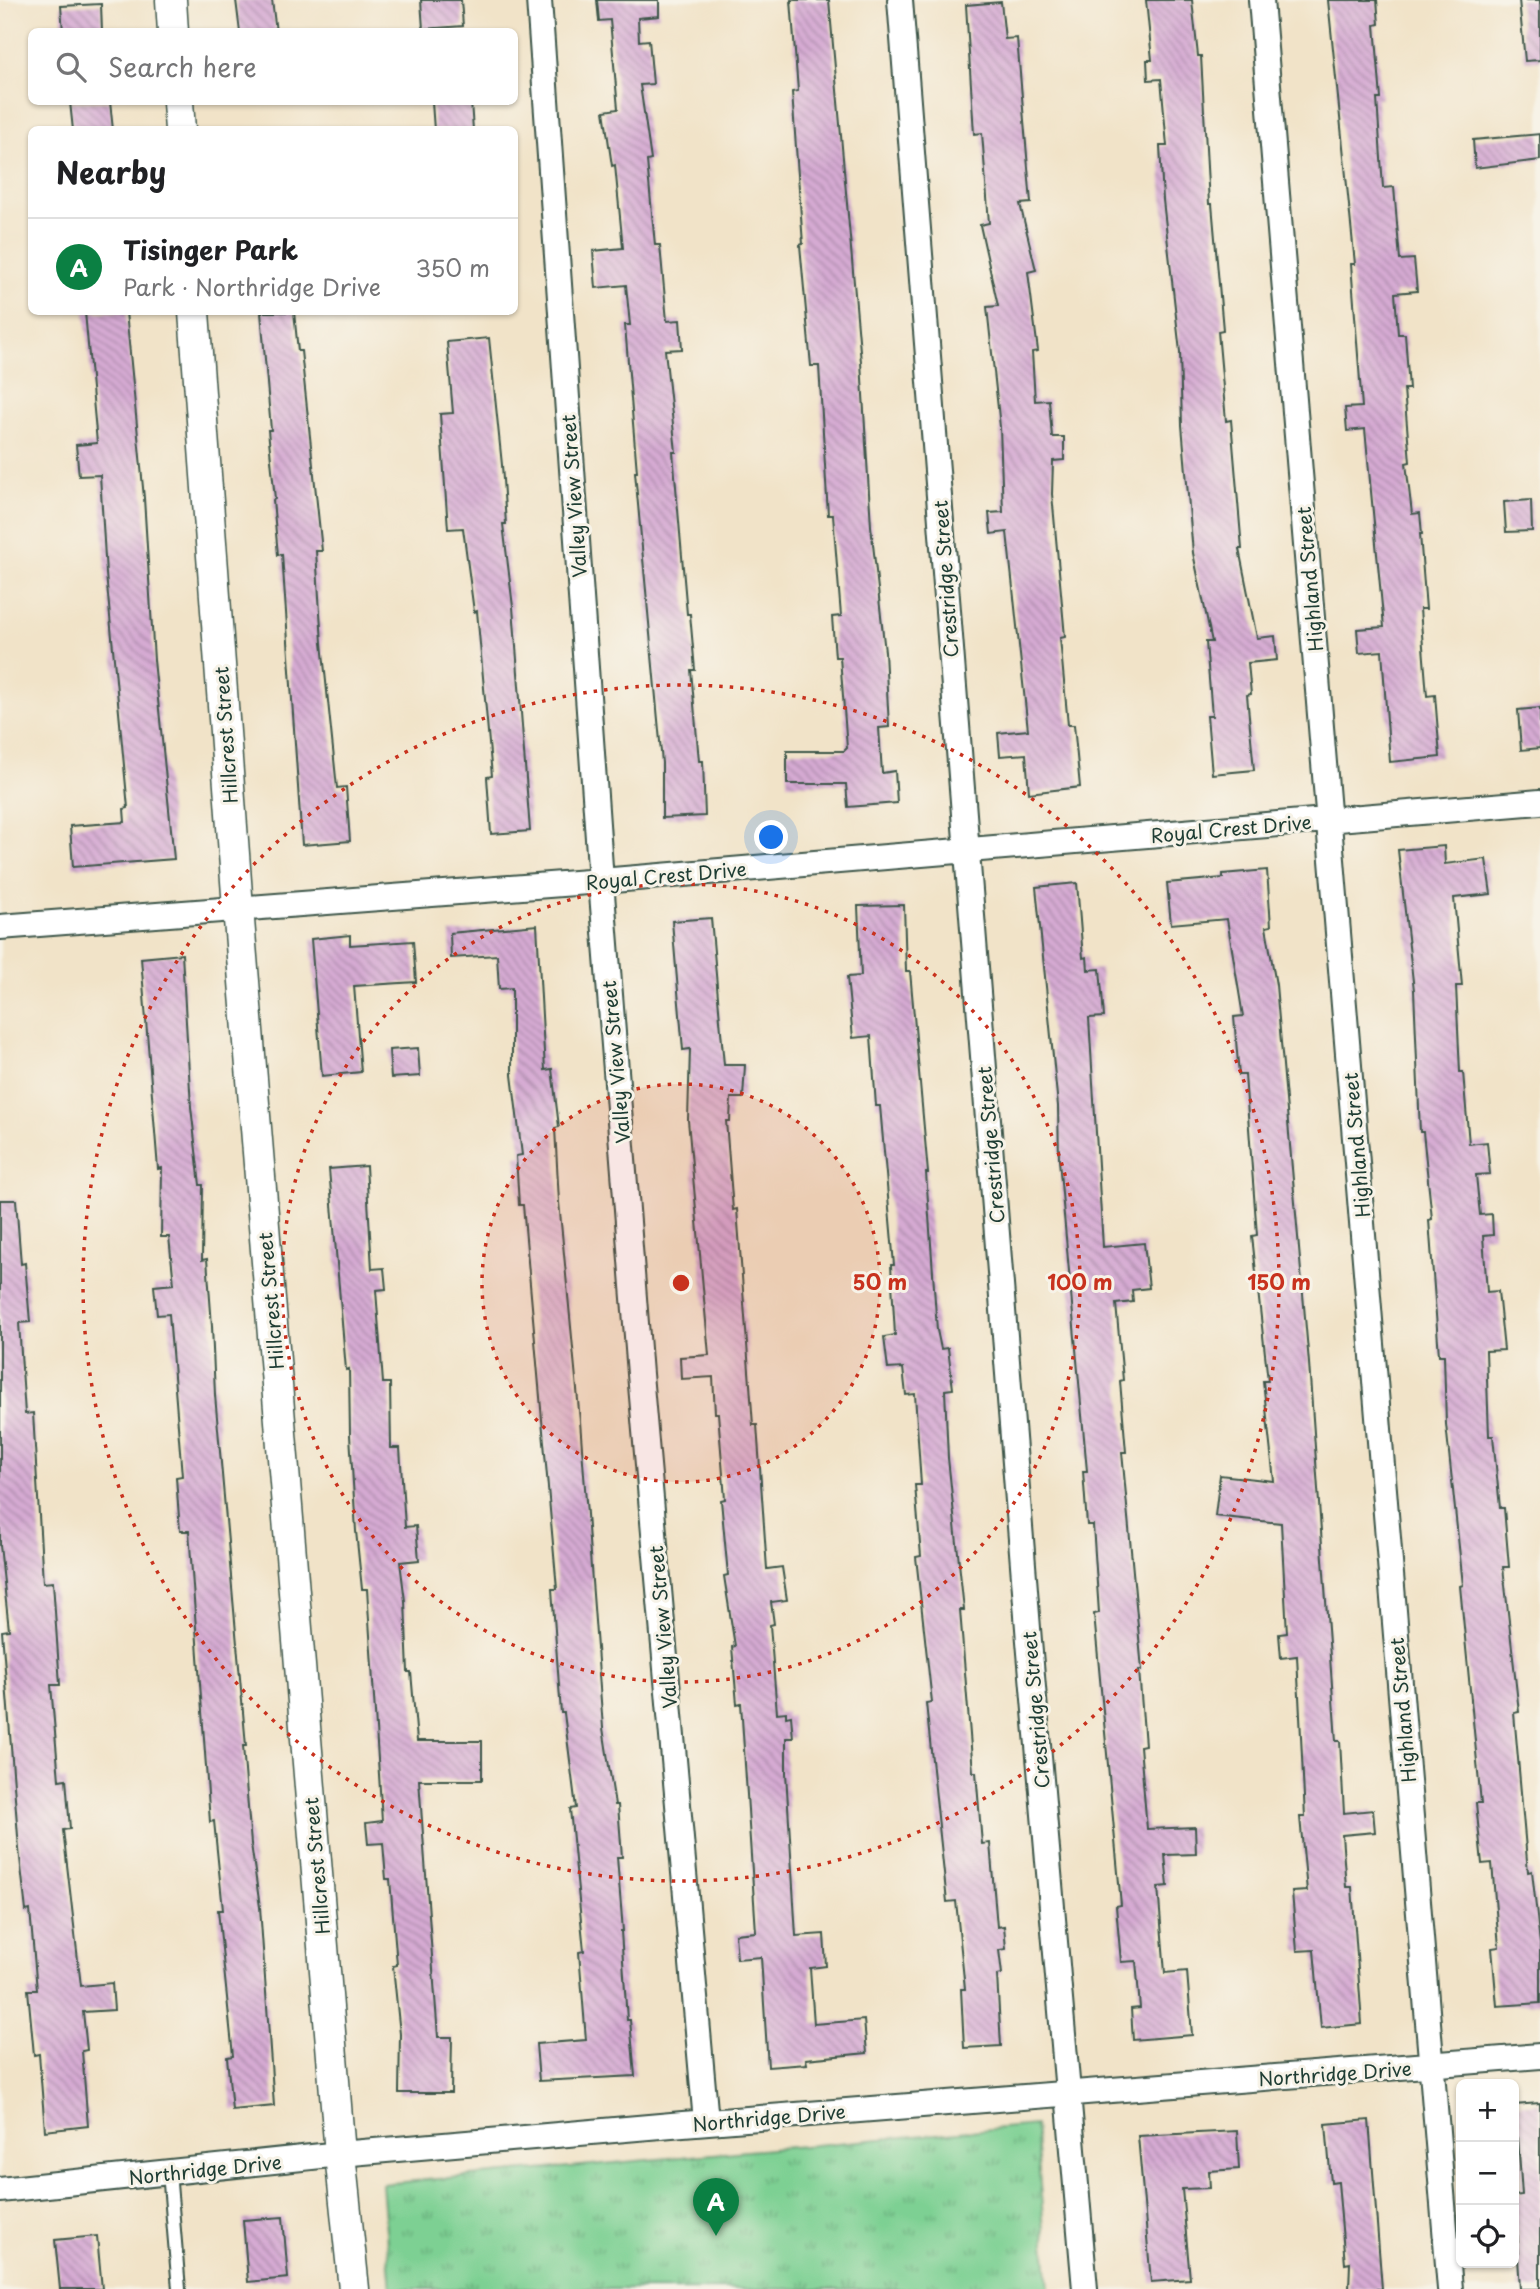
<!DOCTYPE html>
<meta charset="utf-8">
<style>
body{margin:0;font-family:"Playpen Sans",sans-serif;background:#f2f2f2;color:#202124}
.controls{position:absolute;right:21px;bottom:21px;display:grid;overflow:hidden;border-radius:10px;box-shadow:0 2px 5px #0004}
.controls button{width:63px;height:63px;display:grid;place-items:center;padding:0;border:0;border-bottom:2px solid #e0e0e0;background:#fff;color:#202124;font:35px sans-serif}
.you{position:absolute;left:772px;top:838px;width:24px;height:24px;margin:-18px;border:5px solid #fff;border-radius:50%;background:#1a73e8;box-shadow:0 0 0 10px #1a73e833}
.badge{display:grid;place-items:center;width:46px;height:46px;border-radius:50%;background:#0b8043;color:#fff;font-size:23px;font-weight:700}
.pin{position:absolute;translate:-50% -58px;filter:drop-shadow(0 2px 4px #0008)}
.pin::after{content:'';position:absolute;top:37px;width:24px;height:21px;background:inherit;clip-path:polygon(0 0,100% 0,50% 100%)}
.list{margin:0;padding:0;list-style:none}
h2{display:flex;justify-content:space-between;align-items:center;height:91px;margin:0;padding:0 28px;font-size:30px}
h2 small{font-size:23px;font-weight:400;color:#757577}
.list li{display:grid;grid-template-columns:46px 1fr auto;gap:21px;align-items:center;box-sizing:border-box;height:98px;padding:0 28px;border-top:2px solid #e0e0e0}
.list b{display:block;font-size:26px;white-space:nowrap}
.list p{margin:0;font-size:23px;white-space:nowrap;color:#757577}
.list em{font-size:23px;font-style:normal;color:#757577}
.icon{flex:none;width:38px;height:38px;fill:none;stroke:currentColor;stroke-width:2;stroke-linecap:round;stroke-linejoin:round}
.map{position:relative;flex:none;width:1540px;height:2289px;overflow:hidden}
.search{position:absolute;background:#fff;box-shadow:0 2px 5px #0004;left:28px;top:28px;width:490px;height:77px;display:flex;align-items:center;gap:18px;box-sizing:border-box;padding:0 24px;border-radius:10px;color:#757577;font-size:26px}
.panel{position:absolute;background:#fff;box-shadow:0 2px 5px #0004;left:28px;top:126px;width:490px;height:189px;border-radius:10px}
.map>svg:first-child{display:block}
.park{fill:url(#park-tufts);stroke:#4e8664;stroke-width:2}
.building{fill:url(#building-back-hatch)}
.lines{fill:none;stroke-linecap:round;stroke-linejoin:round}
.service-casing{stroke:#3e564a;stroke-width:16}
.minor-casing{stroke:#3e564a;stroke-width:28}
.tertiary-casing{stroke:#3e564a;stroke-width:33}
.service{stroke:#fff;stroke-width:12}
.minor{stroke:#fff;stroke-width:24}
.tertiary{stroke:#fff;stroke-width:30}
.ring{fill:none;stroke:#c8321e;stroke-width:3.5;stroke-dasharray:3.5 7}
.labels{text-anchor:middle;dominant-baseline:central;stroke-width:6;stroke-linejoin:round;paint-order:stroke}
.street-label{font-size:19px;fill:#1f3d34;stroke:#f7f3e8}
.centre{fill:#c8321e;stroke:#f7f3e8;stroke-width:3.5}
.ring-label{font-size:21px;text-anchor:middle;font-weight:bold;fill:#c8321e;stroke:#f7f3e8;stroke-width:6;stroke-linejoin:round;paint-order:stroke}
</style>
<div class="map">
<svg width="1540" height="2289" viewBox="0 0 1540 2289">
<defs>
<pattern id="park-tufts" width="24" height="20" patternUnits="userSpaceOnUse" patternTransform="scale(1.75)"><rect width="24" height="20" fill="#7dd093"/><path d="M3 7l-1-3M5 7V3M7 7l1-3M15 17l-1-3M17 17v-4M19 17l1-3" fill="none" stroke="#66aa79"/></pattern>
<pattern id="building-back-hatch" width="6" height="6" patternUnits="userSpaceOnUse" patternTransform="scale(1.75)"><rect width="6" height="6" fill="#d6aad3"/><path d="M-1 5l2 2M0 0l6 6M5-1l2 2" fill="none" stroke="#ad8cac"/></pattern>
</defs>
<rect width="100%" height="100%" fill="#f7f3e8"/>
<filter id="ink" filterUnits="userSpaceOnUse"><feTurbulence type="fractalNoise" baseFrequency=".0143" numOctaves="2"/><feDisplacementMap in="SourceGraphic" scale="14" xChannelSelector="R" yChannelSelector="G"/><feConvolveMatrix kernelMatrix="1 2 1 2 8 2 1 2 1" color-interpolation-filters="sRGB"/></filter>
<filter id="wash" filterUnits="userSpaceOnUse"><feTurbulence type="fractalNoise" baseFrequency=".00686" numOctaves="4" result="noise"/><feDisplacementMap in="SourceGraphic" scale="28" xChannelSelector="R" yChannelSelector="G"/><feGaussianBlur stdDeviation="1.57" result="paint"/><feColorMatrix in="noise" values="0 0 0 0 0 0 0 0 0 0 0 0 0 0 0 0 0 1.4 0 .05"/><feComposite in="paint" operator="in"/></filter>
<g filter="url(#wash)">
<rect width="100%" height="100%" fill="#f1e3c8"/>
<path class="park" d="M1035,2125L1049,2289H391L382,2184Z"/>
<g id="blocks">
<path class="building" d="M236,0H272L276,32H240Z
M421,0H461L463,26L423,29Z
M597,0H659V16L638,18L639,41L649,40L653,84L640,85L651,160L647,161L655,245H660L667,321L680,320L682,349L665,350L676,452H673L687,614H690L695,670H691L699,761H703L705,816L662,818V763L635,472H637L625,325H630L626,285L596,288L593,251L623,248L615,165L612,166L604,111L618,109L610,20L599,21Z
M791,0H829L861,362L871,526L885,652L889,727L879,728L882,773L895,771L897,803L848,807L846,784H787V751H844L847,748L840,657H835L832,617L841,616L833,515H828L819,366H811L800,245L803,244L792,92L798,91Z
M1146,0H1192L1198,56H1201L1209,204H1212L1223,330L1218,331L1226,421L1231,420L1242,549H1239L1257,638L1275,636L1277,660L1248,663L1251,694L1247,695L1254,770L1212,774L1207,716H1212L1206,642H1212L1193,553L1182,425L1180,352L1163,200L1160,146H1167L1161,79L1148,80L1147,60H1152Z
M1328,0H1377L1379,24L1375,25L1381,99H1377L1383,188L1394,187L1400,260L1414,259L1417,291L1395,293L1398,334H1405L1409,389H1404L1410,462L1406,463L1412,514L1420,513L1422,534H1420L1426,609H1420L1427,696L1435,695L1440,757L1390,762L1382,651L1359,653L1357,629L1384,627L1365,429L1347,431L1345,408L1362,407L1351,264H1355Z
M1519,0H1540V60L1525,61Z
M1001,2L1005,39L1017,38L1031,203L1020,204L1036,270L1028,272L1038,351L1032,352L1035,401L1049,400L1052,437H1064V460L1053,461L1052,494L1065,637L1060,638L1068,725H1074L1080,787L1029,793L1026,754L1000,756L998,733L1028,730L1007,532L991,534L989,513L1003,512L1000,427L987,307L998,306L980,225L989,223L982,133L974,134L966,5Z
M101,4L102,32H63L61,6Z
M70,102H110L113,130H73Z
M432,102H471L473,130H434Z
M1540,134V160L1475,168L1473,140Z
M85,312H126L144,498L154,660L174,859L73,867L70,826L125,822L124,809L128,808L106,574L100,475L79,476L76,445L97,443Z
M261,312H294L298,351H301L322,551H316L322,643L337,788L346,787L350,841L302,845L282,554L278,555L273,500L275,499L268,430H271Z
M489,338L502,465L506,524H503L513,607L530,831L491,834L487,777L492,776L477,611L474,612L463,528L448,529L440,414L453,413L447,342Z
M1531,500L1532,531L1506,532L1504,502Z
M1540,708V748L1521,750L1518,710Z
M1444,846L1445,864L1486,859L1491,894L1454,898L1462,986H1456L1460,1072H1463L1469,1144L1487,1142L1490,1174L1476,1175L1480,1215L1492,1214L1493,1235L1483,1236L1487,1292L1498,1291L1504,1350L1486,1351L1489,1436H1493L1500,1508H1504L1509,1567H1503L1519,1712L1514,1713L1528,1872L1532,1871L1540,1944V2003L1497,2006L1492,1948L1499,1947L1492,1863L1482,1864L1476,1803H1481L1460,1586L1463,1585L1446,1424L1444,1355H1439L1429,1220L1432,1219L1423,1132H1420L1414,990L1398,850Z
M1267,870L1271,926L1266,927L1276,985L1309,1363L1336,1741H1340L1344,1813L1373,1810L1375,1832L1342,1835L1346,1887H1352L1362,2024L1321,2028L1314,1950L1297,1951L1292,1892L1307,1891L1300,1817H1305L1297,1656L1281,1658L1279,1634L1287,1633L1281,1523L1215,1516L1220,1475L1274,1481L1263,1381H1268L1252,1236L1257,1235L1245,1075H1239L1234,1017L1243,1016L1227,919L1171,924L1167,883L1223,878V874Z
M1077,883L1083,958L1087,957L1088,970L1100,969L1104,1017L1089,1018L1103,1247L1144,1243L1149,1288L1132,1290L1133,1302L1116,1304L1123,1380L1120,1381L1126,1452H1122L1142,1670H1139L1145,1745L1140,1746L1147,1829L1195,1827L1196,1854L1165,1855L1168,1886L1158,1887L1165,1973L1187,1971L1192,2035L1133,2040L1131,2009L1140,2008L1136,1961L1121,1962L1116,1906L1121,1905L1094,1614L1099,1613L1093,1525H1087L1083,1471H1087L1059,1160L1058,1106L1036,887Z
M904,905L906,971H910L928,1173H926L937,1330L941,1349L948,1348L953,1389L945,1390L948,1458L964,1610H960L973,1772H976L982,1844L990,1843L997,1927L1004,1926L1006,1949L999,1950L1002,1974L997,1975L1001,2046L964,2048L961,1989H965L956,1901L947,1902L926,1703L932,1702L916,1557L921,1556L915,1485H921L915,1394L906,1395L903,1368L888,1369L884,1337L895,1335L891,1265H894L880,1106H876L871,1036L853,1038L847,977L861,976L858,906Z
M711,918L724,1065H745L743,1098H731L730,1121H726L733,1210L737,1209L753,1425H757L767,1569L782,1567L787,1600L771,1602L774,1624L770,1625L777,1713L786,1712V1717L791,1716L793,1738H786V1773L796,1936L824,1934L826,1966L810,1968L814,2024L864,2020L867,2053L806,2059L807,2064L768,2067L761,1957L737,1959L735,1934L756,1932L741,1703L737,1704L732,1647L735,1646L724,1576L728,1575L721,1500L725,1499L718,1413H715L713,1377L681,1379L680,1357L709,1355L688,1120L690,1049L683,1050L672,921Z
M537,925L545,1070L552,1069L559,1127L555,1128L559,1202L580,1421L603,1728L615,1805H618L622,1857H617L623,1931H621L627,2020H630L635,2076L539,2081L536,2044L586,2040L579,1952L584,1951L570,1809L576,1808L564,1713H561L552,1589H557L523,1205H519L516,1156L522,1155L512,1075V988L499,989L497,955L451,958L450,933Z
M350,935V945L413,941L416,982L354,986L361,1072L322,1076L311,939Z
M182,954L191,1107L200,1185H203L202,1260L207,1259L212,1326L215,1395L246,1746H243L251,1844L260,1907L274,2106L232,2110L227,2057L233,2056L218,1910H223L214,1821L210,1822L189,1531H180L176,1477L182,1476L169,1314L157,1315L154,1286L174,1284L169,1237H161L162,1168L158,1169L141,958Z
M418,1048L420,1076L391,1078L389,1050Z
M366,1166L372,1269L384,1268L386,1289L376,1290L383,1383H390L391,1448H400L405,1527L416,1526L419,1560L400,1562L405,1601L408,1672H411L417,1741H482V1780H419L438,2037H452L451,2093H399L400,2034L393,1966L397,1965L390,1879H386L383,1843L368,1844L366,1823L382,1821L367,1589H362L356,1531L350,1435L349,1369L346,1370L329,1169Z
M0,1200H16L21,1264L25,1263L30,1322L19,1323L25,1414L33,1413L43,1583L53,1582L60,1685H51L59,1780L66,1779L70,1829L63,1830L81,1986L112,1983L114,2010L83,2012L87,2050L82,2051L88,2126L45,2131L39,2054L34,2055L28,1990H37L30,1910L26,1911L19,1849L2,1631L9,1630L0,1545Z
M1540,2103V2289H1520L1514,2196L1522,2195L1518,2138H1514V2105Z
M1369,2120L1382,2289H1349L1350,2263L1345,2264L1338,2182L1331,2183L1326,2124Z
M1237,2131L1239,2169L1209,2171L1210,2188L1182,2189L1190,2279L1151,2282L1138,2136Z
M283,2217L288,2278L248,2282L243,2220Z
M97,2236L102,2289H60L55,2240Z"/>
</g>
</g>
<g filter="url(#ink)">
<use href="#blocks" fill-opacity="0" stroke="#3e564a" stroke-width="2"/>
<g class="lines">
<g class="service-casing">
<path id="service" d="M169,2172L179,2289"/>
</g>
<g class="minor-casing">
<path id="minor" d="M539,0L601,881L640,1374L706,2122
M900,0L1029,1641L1085,2289
M1261,0L1450,2289
M0,927L601,881L1540,802
M0,2190L340,2154L683,2124L1540,2056"/>
</g>
<g class="tertiary-casing">
<path id="tertiary" d="M171,0L173,32
M178,102L180,130
M194,312L238,908L340,2154L354,2289"/>
</g>
<use href="#service" class="service"/>
<use href="#minor" class="minor"/>
<use href="#tertiary" class="tertiary"/>
</g>
</g>
<circle cx="681" cy="1283" r="199" fill="#c8321e" fill-opacity=".12"/>
<g class="ring">
<circle cx="681" cy="1283" r="199"/>
<circle cx="681" cy="1283" r="399"/>
<circle cx="681" cy="1283" r="598"/>
</g>
<g class="labels">
<g class="street-label">
<text transform="translate(573 496) rotate(-94)">Valley View Street</text>
<text transform="translate(945 579) rotate(-94)">Crestridge Street</text>
<text transform="translate(1309 579) rotate(-95)">Highland Street</text>
<text transform="translate(225 735) rotate(-94)">Hillcrest Street</text>
<text transform="translate(1231 828) rotate(-5)">Royal Crest Drive</text>
<text transform="translate(666 875) rotate(-5)">Royal Crest Drive</text>
<text transform="translate(615 1062) rotate(-95)">Valley View Street</text>
<text transform="translate(990 1145) rotate(-95)">Crestridge Street</text>
<text transform="translate(1356 1145) rotate(-95)">Highland Street</text>
<text transform="translate(270 1301) rotate(-95)">Hillcrest Street</text>
<text transform="translate(662 1627) rotate(-95)">Valley View Street</text>
<text transform="translate(1035 1710) rotate(-95)">Crestridge Street</text>
<text transform="translate(1402 1710) rotate(-95)">Highland Street</text>
<text transform="translate(316 1866) rotate(-95)">Hillcrest Street</text>
<text transform="translate(1335 2073) rotate(-4)">Northridge Drive</text>
<text transform="translate(769 2117) rotate(-5)">Northridge Drive</text>
<text transform="translate(205 2169) rotate(-6)">Northridge Drive</text>
</g>
</g>
<circle cx="681" cy="1283" r="10" class="centre"/>
<g class="ring-label">
<text x="880" y="1290">50 m</text>
<text x="1080" y="1290">100 m</text>
<text x="1279" y="1290">150 m</text>
</g>
</svg>
<div class="controls">
<button>+</button>
<button>−</button>
<button><svg class="icon" aria-label="locate" viewBox="0 0 24 24"><circle cx="12" cy="12" r="6"/><path d="M12 2v4M12 18v4M2 12h4M18 12h4"/></svg></button>
</div>
<div class="you"></div>
<div class="pin badge" style="left:716px;top:2236px">A</div>
<div class="search"><svg class="icon" aria-label="search" viewBox="0 0 24 24"><circle cx="10" cy="10" r="6"/><path d="M15 15l6 6"/></svg>Search here</div>
<section class="panel">
<h2>Nearby<small></small></h2>
<ul class="list">
<li><span class="badge">A</span><div><b>Tisinger Park</b><p>Park · Northridge Drive</p></div><em>350 m</em></li>
</ul>
</section>
</div>
